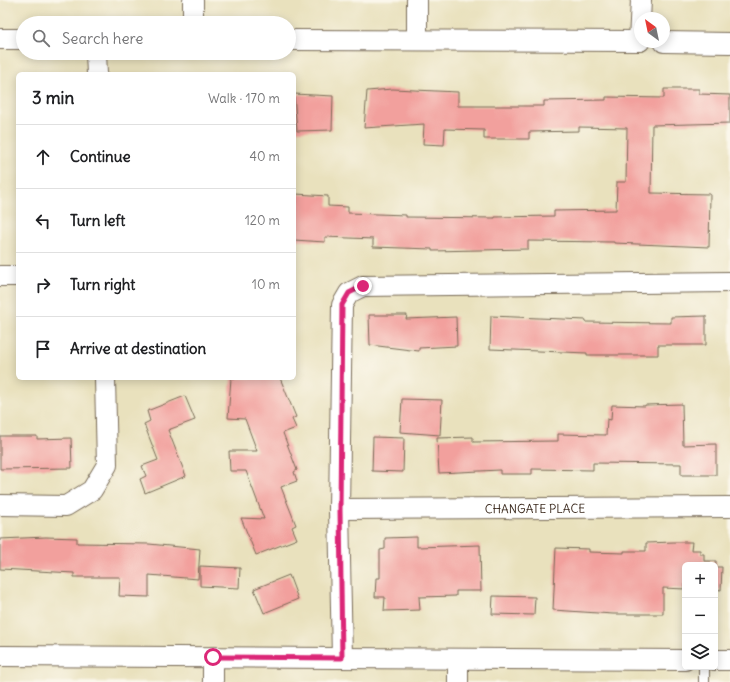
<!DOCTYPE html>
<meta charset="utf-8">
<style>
body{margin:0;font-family:Delius,sans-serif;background:#f6f6f6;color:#202124}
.controls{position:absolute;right:12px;bottom:12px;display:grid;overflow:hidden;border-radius:6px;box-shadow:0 2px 10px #0003}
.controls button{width:36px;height:36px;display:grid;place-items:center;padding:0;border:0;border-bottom:1px solid #e0e0e0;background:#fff;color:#202124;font:20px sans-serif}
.compass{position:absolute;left:634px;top:12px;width:36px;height:36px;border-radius:50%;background:#fff;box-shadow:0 2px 10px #0003;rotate:327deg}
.stop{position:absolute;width:12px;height:12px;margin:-9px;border:3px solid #db2777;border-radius:50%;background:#fff}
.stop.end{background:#db2777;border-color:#fff;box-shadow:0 1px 4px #0008}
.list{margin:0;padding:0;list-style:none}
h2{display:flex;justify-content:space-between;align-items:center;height:52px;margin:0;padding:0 16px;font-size:17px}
h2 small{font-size:13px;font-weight:400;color:#757577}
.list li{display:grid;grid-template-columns:26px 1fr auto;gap:12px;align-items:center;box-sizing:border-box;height:64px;padding:0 16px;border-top:1px solid #e0e0e0}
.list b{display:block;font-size:15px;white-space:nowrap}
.list em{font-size:13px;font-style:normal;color:#757577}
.icon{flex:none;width:22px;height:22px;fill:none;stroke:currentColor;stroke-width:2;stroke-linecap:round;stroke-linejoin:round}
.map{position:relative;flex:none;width:730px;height:682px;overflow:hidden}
.search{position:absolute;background:#fff;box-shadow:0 2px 10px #0003;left:16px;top:16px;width:280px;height:44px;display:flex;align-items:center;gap:10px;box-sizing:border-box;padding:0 14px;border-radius:22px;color:#757577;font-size:15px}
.panel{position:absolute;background:#fff;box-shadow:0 2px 10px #0003;left:16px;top:72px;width:280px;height:308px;border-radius:6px}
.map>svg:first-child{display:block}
.building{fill:#f2a09d}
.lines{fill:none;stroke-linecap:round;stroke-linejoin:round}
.service-casing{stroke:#786a56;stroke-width:12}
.minor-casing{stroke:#786a56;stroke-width:22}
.service{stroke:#fff;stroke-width:10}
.minor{stroke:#fff;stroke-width:20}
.route{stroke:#db2777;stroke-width:5}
.labels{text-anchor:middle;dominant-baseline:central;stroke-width:3;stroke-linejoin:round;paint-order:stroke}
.street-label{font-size:12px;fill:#3b2a1e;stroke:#fbf7ec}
</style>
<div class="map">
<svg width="730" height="682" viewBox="0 0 730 682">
<rect width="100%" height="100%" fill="#fbf7ec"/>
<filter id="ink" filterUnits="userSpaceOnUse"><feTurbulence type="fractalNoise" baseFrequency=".025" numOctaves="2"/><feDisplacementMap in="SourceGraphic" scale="8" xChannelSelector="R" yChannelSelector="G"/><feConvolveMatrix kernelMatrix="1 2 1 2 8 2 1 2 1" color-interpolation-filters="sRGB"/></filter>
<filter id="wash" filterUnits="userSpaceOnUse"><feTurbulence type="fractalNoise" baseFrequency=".012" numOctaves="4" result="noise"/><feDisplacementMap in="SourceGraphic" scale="16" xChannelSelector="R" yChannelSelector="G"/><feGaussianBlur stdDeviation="0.9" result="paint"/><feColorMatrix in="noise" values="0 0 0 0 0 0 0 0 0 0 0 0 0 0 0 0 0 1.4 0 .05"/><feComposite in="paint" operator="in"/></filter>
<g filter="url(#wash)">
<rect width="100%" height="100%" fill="#e9e1bd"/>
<g id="blocks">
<path class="building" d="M393,89L458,92V106H544V101L606,100V97L664,98V89H699V94L730,95V123L652,125L651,193L710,194L709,247L614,243V242L528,241V249L432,251V249L373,247V239L325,237V242L294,240L296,194L328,196V206L348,207V213L406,215V217L495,218V217L554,216V211L616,210L617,182H626L627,128L579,127V131L529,132V139H484V130L445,129L444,145L423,144L424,124L364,128L367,91Z
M294,94L333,96L332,130L297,131Z
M369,315H407L406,319L456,317L457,346L419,348V351L370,345Z
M491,316L586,320V322L671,323V317L706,316V345H658V355H587V353L490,349Z
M231,378H280L296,417L292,419L296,428L283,433L297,470L294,472L297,481L281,487L296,525L292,527L297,539L256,555L241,518L264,519L246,471H230L229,451H257L245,419L228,418Z
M185,396L195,420L168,430L186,476L145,493L140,479L146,476L142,466L158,460L144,424L150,421L147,411Z
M402,399L442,400L440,435L400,432Z
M682,404L683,445L716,444V475H681V464L593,463V470L532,469V474H500V470L439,473L437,438L473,437V442L558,441V434L606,435L607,419L611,420L612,405L645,406V405Z
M0,436H37V439L71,438L72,468L0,469Z
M373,437L404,438L403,472L372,471Z
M46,537L77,538V543L149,544L200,549L198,579L149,575V597L119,596L120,577H74V573L0,569V539Z
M417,537V547L480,545L481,591H456V596L419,597L420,610L384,611L385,597H375L376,578H380V550L385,549V538Z
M674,542H692L691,550H700V554H704V561H716V567H722L721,590L715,589V565H685V589L663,588V614H613L553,610L556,548L589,549V552L624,553V551H646V543Z
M200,566L240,568L239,588L200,586Z
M289,575L298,599L264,613L254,589Z
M493,596L535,597L534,615L492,614Z"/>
</g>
</g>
<g filter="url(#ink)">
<use href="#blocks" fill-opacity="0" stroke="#786a56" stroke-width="1"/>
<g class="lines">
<g class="service-casing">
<path id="service" d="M704,667V682"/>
</g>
<g class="minor-casing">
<g id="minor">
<path d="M417,0V40"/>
<path d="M193,23V0"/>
<path d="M0,39H23"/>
<path d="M289,40L640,41"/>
<path d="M639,41L641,0"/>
<path d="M664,42L730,43"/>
<path d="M96,53L97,74"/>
<path d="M0,276H18"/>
<path d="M0,505L66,506L92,490L107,465L105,378"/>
<path id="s1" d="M339,509L730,507"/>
<path d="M0,656L685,660"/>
<path d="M342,658L339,509L342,305L349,293L363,286L730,282"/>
<path d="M715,660H730"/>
<path d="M213,682V657"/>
<path d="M458,682V660"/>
</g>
</g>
<use href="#service" class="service"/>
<use href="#minor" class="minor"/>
</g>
</g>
<g class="lines" filter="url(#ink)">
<path class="route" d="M213,657L342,658L340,509L342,305L349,293L363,286"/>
</g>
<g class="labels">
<g class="street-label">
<text stroke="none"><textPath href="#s1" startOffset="196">CHANGATE PLACE</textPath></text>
</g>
</g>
</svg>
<div class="controls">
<button>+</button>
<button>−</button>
<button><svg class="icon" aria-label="layers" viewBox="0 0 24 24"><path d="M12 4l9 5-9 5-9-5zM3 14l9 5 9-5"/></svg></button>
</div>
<svg class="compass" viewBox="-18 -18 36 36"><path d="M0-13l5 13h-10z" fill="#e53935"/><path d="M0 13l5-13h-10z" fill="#757577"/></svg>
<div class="stop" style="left:213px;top:657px"></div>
<div class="stop end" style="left:363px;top:286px"></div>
<div class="search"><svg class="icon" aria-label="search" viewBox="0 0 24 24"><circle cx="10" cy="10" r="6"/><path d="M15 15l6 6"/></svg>Search here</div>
<section class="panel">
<h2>3 min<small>Walk · 170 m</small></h2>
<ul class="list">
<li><svg class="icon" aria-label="ahead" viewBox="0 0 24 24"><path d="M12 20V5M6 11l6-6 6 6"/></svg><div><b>Continue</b></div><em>40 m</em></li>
<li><svg class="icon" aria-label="left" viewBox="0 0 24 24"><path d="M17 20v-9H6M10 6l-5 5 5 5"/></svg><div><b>Turn left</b></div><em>120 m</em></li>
<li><svg class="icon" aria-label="right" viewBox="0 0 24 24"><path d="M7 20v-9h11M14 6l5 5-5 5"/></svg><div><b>Turn right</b></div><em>10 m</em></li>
<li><svg class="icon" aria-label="arrive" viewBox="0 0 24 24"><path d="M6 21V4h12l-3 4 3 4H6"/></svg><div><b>Arrive at destination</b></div></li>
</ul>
</section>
</div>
